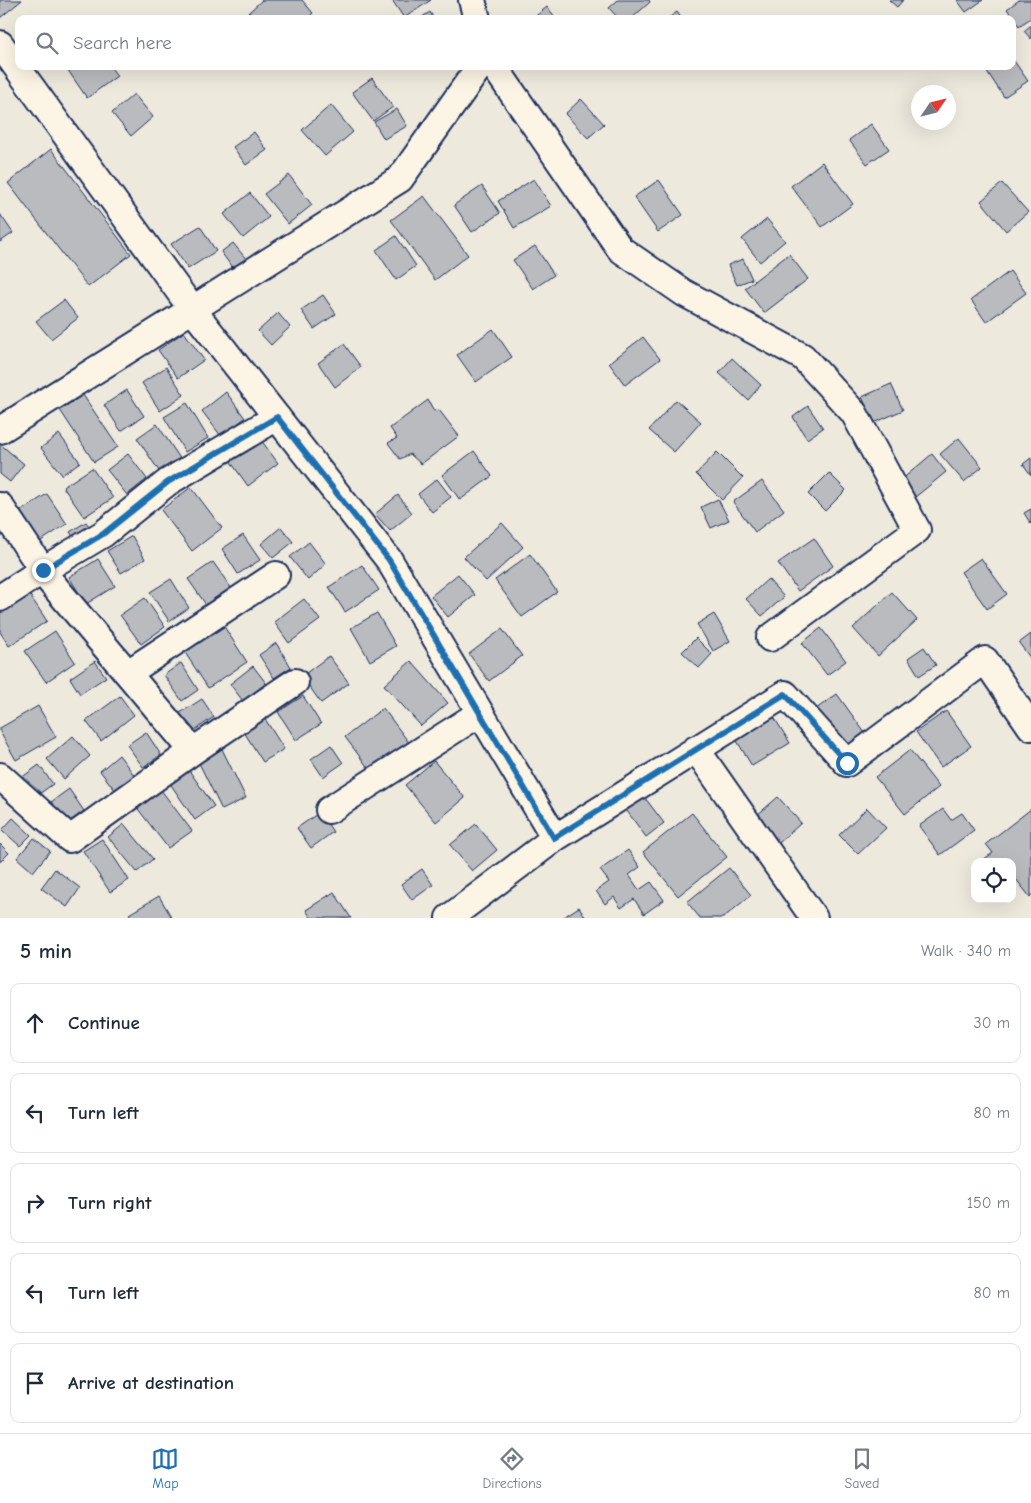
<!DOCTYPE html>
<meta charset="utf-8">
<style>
body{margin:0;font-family:"Comic Neue",sans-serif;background:#f2f2f3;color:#1f2937}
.controls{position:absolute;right:15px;bottom:15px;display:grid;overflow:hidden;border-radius:10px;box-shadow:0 5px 20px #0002}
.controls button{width:45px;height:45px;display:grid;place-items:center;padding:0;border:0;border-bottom:1px solid #e0e1e3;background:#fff;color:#1f2937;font:25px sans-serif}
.compass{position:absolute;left:911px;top:85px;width:45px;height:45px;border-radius:50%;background:#fff;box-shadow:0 5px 20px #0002;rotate:55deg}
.stop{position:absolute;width:15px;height:15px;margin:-11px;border:4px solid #1f6fb2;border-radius:50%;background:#fff}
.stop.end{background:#1f6fb2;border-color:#fff;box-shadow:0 1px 5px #0008}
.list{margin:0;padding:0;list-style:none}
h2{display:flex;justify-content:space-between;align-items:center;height:65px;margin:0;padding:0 20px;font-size:21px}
h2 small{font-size:16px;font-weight:400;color:#747a83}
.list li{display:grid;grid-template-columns:32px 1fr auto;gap:15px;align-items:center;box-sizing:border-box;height:80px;margin:0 10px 10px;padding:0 10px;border:1px solid #e0e1e3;border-radius:10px}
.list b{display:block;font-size:19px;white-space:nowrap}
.list em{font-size:16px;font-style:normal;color:#747a83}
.icon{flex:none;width:28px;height:28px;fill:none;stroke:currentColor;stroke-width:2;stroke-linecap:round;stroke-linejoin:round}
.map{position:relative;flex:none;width:1031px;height:918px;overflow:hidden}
.search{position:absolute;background:#fff;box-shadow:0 5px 20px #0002;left:15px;right:15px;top:15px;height:55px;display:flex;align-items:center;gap:12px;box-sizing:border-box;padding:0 18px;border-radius:10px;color:#747a83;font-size:19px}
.sheet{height:515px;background:#fff}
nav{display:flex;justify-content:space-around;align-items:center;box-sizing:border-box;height:70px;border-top:1px solid #e0e1e3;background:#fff;font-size:14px;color:#747a83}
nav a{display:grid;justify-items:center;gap:2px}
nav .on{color:#1f6fb2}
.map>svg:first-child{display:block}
.building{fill:#babbbe;stroke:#1b2f5e}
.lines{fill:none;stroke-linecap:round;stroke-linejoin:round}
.street-casing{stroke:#1b2f5e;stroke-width:30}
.street{stroke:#fcf5e5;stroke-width:26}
.route{stroke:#1f6fb2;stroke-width:6}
</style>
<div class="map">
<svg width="1031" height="918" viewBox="0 0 1031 918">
<rect width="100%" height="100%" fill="#eee9dd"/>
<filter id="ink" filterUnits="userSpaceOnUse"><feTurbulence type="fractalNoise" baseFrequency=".02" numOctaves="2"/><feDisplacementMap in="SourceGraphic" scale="10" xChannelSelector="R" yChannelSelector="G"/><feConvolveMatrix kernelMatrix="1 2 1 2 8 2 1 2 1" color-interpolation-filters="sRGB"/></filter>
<g filter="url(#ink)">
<path class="building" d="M0,0H22L0,18Z
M262,0H302L313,13L307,19H253L248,13Z
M392,0H431L404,18Z
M618,0H649L650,2L631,19H619L609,8Z
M889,0H903L897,7Z
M957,0H983L966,12Z
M1019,0H1031V18L1019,26L1007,9Z
M547,7L557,19H532Z
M430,12L434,19H419Z
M677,12L682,19H667Z
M1031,25V39L1024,31Z
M1012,58L1028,81L1004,97L984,67L986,66H1012Z
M65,66H110L117,76L87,98Z
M372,78L393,107L373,121L352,92Z
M134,94L153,117L131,136L112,113Z
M581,99L604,124L588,138L565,114Z
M331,105L353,132L325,156L302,130Z
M397,109L407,126L384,139L374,122Z
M871,124L889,149L867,164L849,140Z
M254,132L267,150L246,165L233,147Z
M51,149L131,254L88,287L8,183Z
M822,162L853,204L822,227L791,186Z
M289,175L312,205L288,224L264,194Z
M534,179L551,206L514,228L498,201Z
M659,180L683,215L658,232L634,197Z
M1002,183L1028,212L1006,231L981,201Z
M482,186L500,213L472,232L454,205Z
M250,193L269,217L243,238L224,214Z
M424,196L468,255L435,280L391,220Z
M0,214L13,233L0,242Z
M767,219L785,241L760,262L742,239Z
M200,226L216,251L188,269L171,244Z
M396,236L416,266L396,280L376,250Z
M233,243L247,260L234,270L221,252Z
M535,246L554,275L533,289L513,260Z
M789,254L808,279L764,313L745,288Z
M743,259L752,279L737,285L728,265Z
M1010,271L1026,293L986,322L971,300Z
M323,295L336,314L314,329L301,310Z
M64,300L78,318L51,339L36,321Z
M278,313L290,327L271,345L258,331Z
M493,329L512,357L476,382L457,355Z
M184,332L204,360L178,378L158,350Z
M643,337L660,359L625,385L609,363Z
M344,344L361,367L335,387L318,363Z
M732,358L761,385L748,400L719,373Z
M166,367L184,395L160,411L142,383Z
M891,384L903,410L874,423L862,397Z
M127,390L144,416L121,431L104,405Z
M226,392L245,418L221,436L202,411Z
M83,395L118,447L94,462L60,410Z
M428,400L434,411L439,410L459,436L421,464L410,454L400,459L388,443L397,438L390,428Z
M676,400L701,422L674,452L649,430Z
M187,403L208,438L185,452L164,417Z
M808,406L823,428L807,439L793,417Z
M157,424L181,460L161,474L137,438Z
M59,434L80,462L62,475L41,448Z
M258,436L278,463L248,486L228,458Z
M959,438L982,467L964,482L940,454Z
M0,444L24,464L10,482L0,474Z
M474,451L492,476L460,500L442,475Z
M717,452L743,478L722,500L696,474Z
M128,454L147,479L127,495L107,470Z
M932,454L946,472L914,498L900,481Z
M1031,458V475L1023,464Z
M92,468L113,498L84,517L63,487Z
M829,473L846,490L825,511L808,494Z
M437,479L451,497L432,512L418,494Z
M762,481L784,510L755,532L733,502Z
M191,487L222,528L192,551L161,510Z
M47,494L67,524L38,543L19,512Z
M398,495L412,513L390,531L375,514Z
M718,499L729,520L711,528L701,507Z
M1031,509V524L1024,513Z
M86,522L94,533L78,544L70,532Z
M502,523L523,547L486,581L464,557Z
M281,527L293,542L273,558L261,544Z
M243,535L260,560L238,574L222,549Z
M132,536L145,559L121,573L107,551Z
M814,538L833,566L798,591L778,563Z
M309,542L326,564L308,580L290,557Z
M530,554L557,592L522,617L495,580Z
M981,558L1007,594L987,609L961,572Z
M98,559L115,586L86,604L69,577Z
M213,562L234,592L209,609L188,579Z
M362,565L379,590L345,612L329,587Z
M458,574L475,595L448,617L431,596Z
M171,579L189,608L169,621L150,592Z
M768,579L784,597L762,616L746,599Z
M892,592L917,620L878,656L853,628Z
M29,594L47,621L9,646L0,632V613Z
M145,598L165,627L141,644L120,615Z
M304,599L320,620L289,643L274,622Z
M377,613L396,646L370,661L351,628Z
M714,614L730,641L713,651L697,624Z
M223,625L247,662L208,688L184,651Z
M821,628L846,661L827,675L802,643Z
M502,629L522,656L489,681L469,654Z
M55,631L75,662L46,682L25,651Z
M1031,634V659L1019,643Z
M696,638L712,654L699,668L682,652Z
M276,643L291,667L274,678L259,655Z
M924,647L936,665L919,676L908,658Z
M329,656L349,683L321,703L302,676Z
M95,661L106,677L80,694L70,678Z
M411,661L448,703L421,726L384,685Z
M181,663L198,690L182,701L164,675Z
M253,666L266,683L243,701L230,684Z
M837,694L865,733L845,748L816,709Z
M120,696L134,715L101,741L86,721Z
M303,696L321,724L296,740L278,712Z
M202,699L214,717L189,734L177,715Z
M38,706L56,737L16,760L0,732V728Z
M383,708L410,744L372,773L345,737Z
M946,711L971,746L941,767L916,732Z
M772,714L790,743L752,766L734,736Z
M265,719L284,749L263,762L244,732Z
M146,732L161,755L143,767L127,745Z
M73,736L90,756L64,779L47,759Z
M331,745L343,763L323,777L311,759Z
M221,747L246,798L222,810L197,759Z
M910,750L939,787L905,814L875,777Z
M119,755L134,775L115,790L100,771Z
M434,761L465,798L436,822L405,785Z
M39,765L53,784L35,797L21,778Z
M188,769L214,806L195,820L169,782Z
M69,789L84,811L63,826L47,805Z
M161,790L192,831L168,848L138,809Z
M642,794L664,823L646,837L624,807Z
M778,797L801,823L779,843L756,816Z
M867,808L886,828L858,854L839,835Z
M943,809L951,820L962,813L974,830L940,855L919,826Z
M1031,809V896L1030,897L1012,874V862L981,861L993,853L986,844Z
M320,812L333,832L311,848L297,828Z
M692,813L727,857L678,896L643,852Z
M13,818L31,835L20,846L2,830Z
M124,824L153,859L137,872L108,837Z
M476,824L497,850L472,871L450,845Z
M34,838L50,851L33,872L17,858Z
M102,839L129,880L110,892L83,851Z
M0,844L9,853L0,862Z
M628,850L640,867L629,875L639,890L651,882L664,900L644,914L634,899L621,908L614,897L605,904L596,891L609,882L600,870Z
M729,868L751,895L723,918H700L687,902Z
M55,869L80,888L67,907L41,888Z
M422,869L433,885L412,900L401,884Z
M334,892L351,918H311L306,910Z
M159,896L172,918H132L129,914Z
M579,907L586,918H562Z"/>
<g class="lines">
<g class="street-casing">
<path id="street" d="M472,0L477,19
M0,44L192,309L389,560L555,838L785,694L847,763L985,660L1031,727
M494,66L620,249L684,293L803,357L854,413L917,530L770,638
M0,430L400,179L480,66
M0,506L50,581L193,751L70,839L0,776
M0,598L43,570L103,534L168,482L277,417
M128,673L276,575
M696,749L814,918
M193,751L295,682
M329,810L480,713
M449,918L555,838"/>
</g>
<use href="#street" class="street"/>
</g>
</g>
<g class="lines" filter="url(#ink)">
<path class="route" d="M43,570L103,534L168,482L277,417L389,560L554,838L785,694L847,763"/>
</g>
</svg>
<div class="controls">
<button><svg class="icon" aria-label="locate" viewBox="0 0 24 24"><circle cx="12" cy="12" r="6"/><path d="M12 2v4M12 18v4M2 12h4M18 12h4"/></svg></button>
</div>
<svg class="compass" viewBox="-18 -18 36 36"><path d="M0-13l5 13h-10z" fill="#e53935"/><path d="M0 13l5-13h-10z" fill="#747a83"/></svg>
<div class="stop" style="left:847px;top:763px"></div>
<div class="stop end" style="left:43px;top:570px"></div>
<div class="search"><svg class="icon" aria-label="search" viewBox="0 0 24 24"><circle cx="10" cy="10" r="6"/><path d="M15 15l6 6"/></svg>Search here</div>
</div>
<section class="sheet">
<h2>5 min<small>Walk · 340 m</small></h2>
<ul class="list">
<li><svg class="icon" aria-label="ahead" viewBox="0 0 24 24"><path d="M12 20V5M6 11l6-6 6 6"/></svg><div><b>Continue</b></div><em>30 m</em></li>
<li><svg class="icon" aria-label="left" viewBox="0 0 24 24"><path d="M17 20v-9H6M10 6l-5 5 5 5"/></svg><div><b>Turn left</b></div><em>80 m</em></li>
<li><svg class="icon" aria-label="right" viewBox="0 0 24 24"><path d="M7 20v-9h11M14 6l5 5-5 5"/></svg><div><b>Turn right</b></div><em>150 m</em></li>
<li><svg class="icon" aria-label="left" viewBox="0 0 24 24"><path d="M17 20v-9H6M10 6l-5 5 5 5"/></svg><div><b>Turn left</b></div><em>80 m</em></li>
<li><svg class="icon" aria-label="arrive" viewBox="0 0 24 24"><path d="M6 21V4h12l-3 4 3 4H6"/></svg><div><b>Arrive at destination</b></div></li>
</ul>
</section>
<nav>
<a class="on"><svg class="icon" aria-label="map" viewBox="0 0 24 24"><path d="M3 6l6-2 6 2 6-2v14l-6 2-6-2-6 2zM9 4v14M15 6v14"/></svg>Map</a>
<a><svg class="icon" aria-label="directions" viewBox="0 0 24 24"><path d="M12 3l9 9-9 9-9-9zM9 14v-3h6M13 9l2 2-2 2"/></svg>Directions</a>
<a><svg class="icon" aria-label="saved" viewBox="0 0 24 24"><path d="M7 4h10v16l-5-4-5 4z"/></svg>Saved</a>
</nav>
